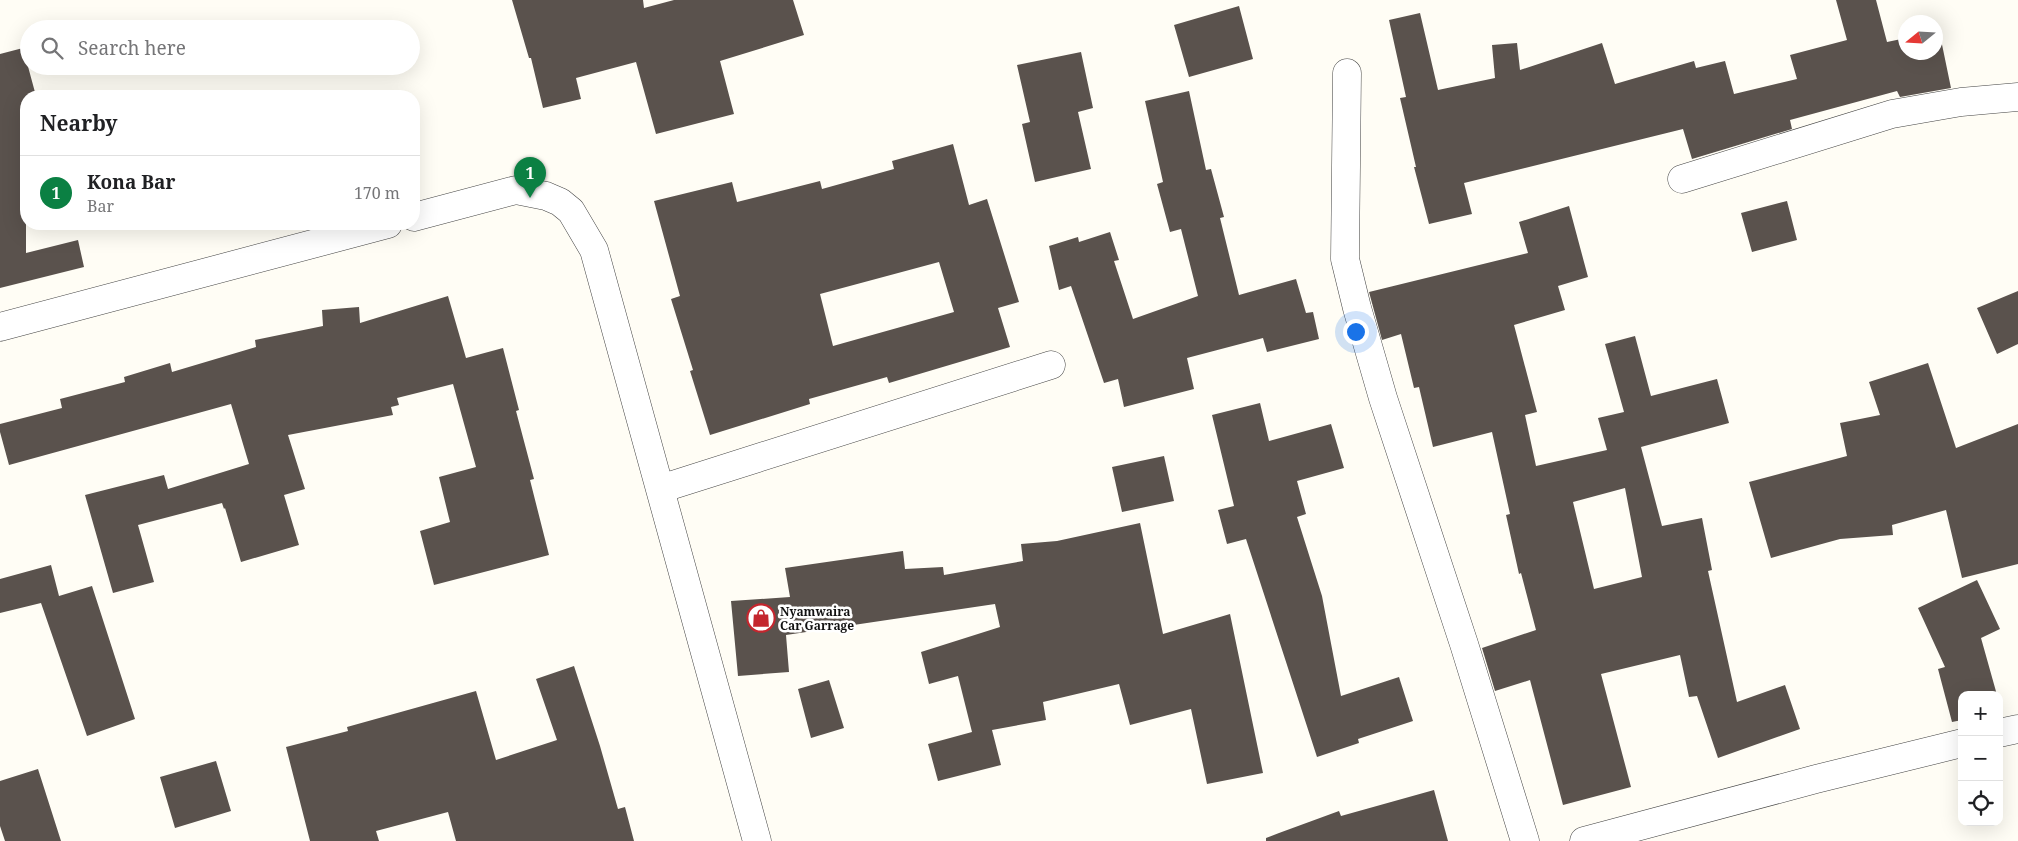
<!DOCTYPE html>
<meta charset="utf-8">
<style>
body{margin:0;font-family:"Noto Serif",serif;background:#f2f2f2;color:#202124}
.controls{position:absolute;right:15px;bottom:15px;display:grid;overflow:hidden;border-radius:10px;box-shadow:0 5px 20px #0002}
.controls button{width:45px;height:45px;display:grid;place-items:center;padding:0;border:0;border-bottom:1px solid #e0e0e0;background:#fff;color:#202124;font:25px sans-serif}
.compass{position:absolute;left:1898px;top:15px;width:45px;height:45px;border-radius:50%;background:#fff;box-shadow:0 5px 20px #0002;rotate:252deg}
.you{position:absolute;left:1355px;top:331px;width:18px;height:18px;margin:-12px;border:4px solid #fff;border-radius:50%;background:#1a73e8;box-shadow:0 0 0 8px #1a73e833}
.badge{display:grid;place-items:center;width:32px;height:32px;border-radius:50%;background:#0b8043;color:#fff;font-size:16px;font-weight:700}
.pin{position:absolute;translate:-50% -41px;filter:drop-shadow(0 1px 2px #0008)}
.pin::after{content:'';position:absolute;top:26px;width:18px;height:15px;background:inherit;clip-path:polygon(0 0,100% 0,50% 100%)}
.list{margin:0;padding:0;list-style:none}
h2{display:flex;justify-content:space-between;align-items:center;height:65px;margin:0;padding:0 20px;font-size:21px}
h2 small{font-size:16px;font-weight:400;color:#757577}
.list li{display:grid;grid-template-columns:32px 1fr auto;gap:15px;align-items:center;box-sizing:border-box;height:75px;padding:0 20px;border-top:1px solid #e0e0e0}
.list b{display:block;font-size:19px;white-space:nowrap}
.list p{margin:0;font-size:16px;white-space:nowrap;color:#757577}
.list em{font-size:16px;font-style:normal;color:#757577}
.icon{flex:none;width:28px;height:28px;fill:none;stroke:currentColor;stroke-width:2;stroke-linecap:round;stroke-linejoin:round}
.map{position:relative;flex:none;width:2018px;height:841px;overflow:hidden}
.search{position:absolute;background:#fff;box-shadow:0 5px 20px #0002;left:20px;top:20px;width:400px;height:55px;display:flex;align-items:center;gap:12px;box-sizing:border-box;padding:0 18px;border-radius:28px;color:#757577;font-size:19px}
.panel{position:absolute;background:#fff;box-shadow:0 5px 20px #0002;left:20px;top:90px;width:400px;height:140px;border-radius:20px}
.map>svg:first-child{display:block}
.building{fill:#5a524d;fill-rule:evenodd}
.lines{fill:none;stroke-linecap:round;stroke-linejoin:round}
.minor-casing{stroke:#444;stroke-width:29}
.minor{stroke:#fff;stroke-width:28}
.labels{text-anchor:middle;dominant-baseline:central;stroke-width:5;stroke-linejoin:round;paint-order:stroke}
.poi-label{font-size:12px;font-weight:bold;fill:#111;stroke:#fff;text-anchor:start}
</style>
<div class="map">
<svg width="2018" height="841" viewBox="0 0 2018 841">
<rect width="100%" height="100%" fill="#fffdf5"/>
<path class="building" d="M512,0H643L644,8L674,0H793L804,35L720,61L734,114L656,134L636,62L576,78L581,99L543,108L531,58H529Z
M1836,0H1876L1887,42L1906,38V52H1936V31L1939,30L1951,88L1900,97L1897,91L1790,120L1792,129L1692,159L1683,129L1464,183L1472,214L1429,224L1414,167H1416L1400,98L1406,97L1389,20L1420,13L1438,90L1495,78L1492,45L1517,43L1520,70L1602,43L1615,84L1694,61L1696,68L1725,61L1734,94L1797,79L1790,55L1847,40Z
M1239,6L1253,59L1189,77L1174,25Z
M23,48L36,96H26V253L78,240L84,267L0,288V54Z
M1081,52L1093,108L1078,112L1091,169L1035,182L1022,124L1030,122L1017,65Z
M1189,91L1206,170L1211,169L1224,217L1220,218L1239,295L1296,279L1306,313L1313,312L1319,339L1267,352L1263,338L1187,358L1194,389L1124,407L1118,379L1104,383L1071,286L1059,290L1049,246L1078,237L1079,242L1110,232L1119,260L1114,261L1133,319L1198,296L1181,229L1170,232L1157,184L1163,182L1145,101Z
M953,144L969,205L987,199L1019,302L998,308L1010,347L889,383L887,377L809,399L810,404L710,435L690,371L693,370L671,299L680,296L654,201L732,182L737,202L820,181L822,189L894,169L892,161ZM939,262L954,312L833,346L820,294Z
M1787,201L1797,240L1752,252L1741,213Z
M1569,206L1588,277L1558,286L1565,310L1514,325L1537,412L1525,415L1536,466L1607,450L1598,418L1624,412L1605,344L1635,336L1651,396L1717,379L1729,423L1641,447L1662,526L1702,518L1712,570L1708,571L1737,702L1785,685L1800,729L1718,758L1697,696L1689,697L1680,655L1601,674L1631,787L1563,805L1530,680L1495,691L1482,648L1536,630L1521,573L1519,574L1506,515L1510,514L1492,432L1433,447L1419,387L1414,388L1401,334L1382,340L1369,292L1528,253L1519,222ZM1625,488L1642,577L1594,589L1573,502Z
M2018,291V344L1997,354L1977,308Z
M448,296L466,358L503,348L519,410L516,411L534,479L530,480L549,555L434,585L420,531L450,522L439,477L476,467L453,384L397,398L399,405L391,407L393,415L288,435L305,489L284,495L299,545L241,562L225,508L224,509L222,503L138,525L154,582L113,593L85,495L164,475L168,489L249,464L231,404L9,465L0,432V424L62,408L60,399L125,382L124,377L170,363L172,372L256,347L255,340L323,326L322,310L359,307L360,323Z
M1928,363L1956,448L2018,424V564L1962,578L1946,510L1892,525L1893,535L1840,539L1771,558L1749,482L1847,456L1840,423L1880,415L1869,382Z
M1260,403L1269,441L1331,424L1344,468L1297,481L1306,514L1297,517L1322,596L1341,696L1399,677L1413,721L1358,739L1359,743L1317,757L1246,539L1227,544L1218,510L1234,506L1212,415Z
M1164,456L1174,501L1122,512L1112,467Z
M1140,523L1163,634L1230,614L1263,773L1207,784L1191,709L1130,725L1119,684L1043,702L1046,720L992,730L1001,765L938,781L928,744L972,732L958,676L929,684L921,652L1000,627L995,604L786,635L789,672L738,676L731,601L790,597L785,568L903,551L905,569L943,567L944,575L1023,561L1021,544L1057,541Z
M51,565L59,596L92,586L135,719L87,736L41,603L0,613V579Z
M1977,580L2000,629L1981,638L1997,695H1962V720L1952,722L1938,669L1945,667L1918,608Z
M574,666L600,746L618,809L625,807L634,841H456L448,812L376,831L379,841H310L286,747L348,731L347,727L476,691L496,760L557,740L536,679Z
M829,680L844,728L811,738L798,689Z
M216,761L231,811L175,828L160,777Z
M38,769L61,841H5L0,826V781Z
M1434,790L1448,841H1266V838L1279,833L1339,811L1341,816Z"/>
<g class="lines">
<g class="minor-casing">
<path id="minor" d="M1347,73L1345,259L1357,308L1383,398L1464,644L1525,841
M1682,179L1892,114L1961,102L2018,97
M414,217L516,190L546,196L560,202L571,211L594,250L757,841
M0,327L388,224
M660,489L1051,365
M1999,733L2018,729
M1584,841L1816,779L1962,743"/>
</g>
<use href="#minor" class="minor"/>
</g>
<defs>
<g id="shop-ring" transform="scale(1.4375)"><circle r="9.5" fill="#fff" stroke="#c4262e" stroke-width="1.5"/><path d="M-5-2.5h2.3a2.7 3.5 0 0 1 5.4 0H5L5.5 6h-11ZM-1.5-2.5h3a1.5 2.3 0 0 0-3 0Z" fill="#c4262e"/></g>
</defs>
<g fill-rule="evenodd">
<use href="#shop-ring" x="761" y="618"/>
</g>
<g class="labels">
<g class="poi-label">
<text x="780" y="611">Nyamwaira<tspan x="780" dy="14">Car Garrage</tspan></text>
</g>
</g>
</svg>
<div class="controls">
<button>+</button>
<button>−</button>
<button><svg class="icon" aria-label="locate" viewBox="0 0 24 24"><circle cx="12" cy="12" r="6"/><path d="M12 2v4M12 18v4M2 12h4M18 12h4"/></svg></button>
</div>
<svg class="compass" viewBox="-18 -18 36 36"><path d="M0-13l5 13h-10z" fill="#e53935"/><path d="M0 13l5-13h-10z" fill="#757577"/></svg>
<div class="you"></div>
<div class="pin badge" style="left:530px;top:198px">1</div>
<div class="search"><svg class="icon" aria-label="search" viewBox="0 0 24 24"><circle cx="10" cy="10" r="6"/><path d="M15 15l6 6"/></svg>Search here</div>
<section class="panel">
<h2>Nearby<small></small></h2>
<ul class="list">
<li><span class="badge">1</span><div><b>Kona Bar</b><p>Bar</p></div><em>170 m</em></li>
</ul>
</section>
</div>
